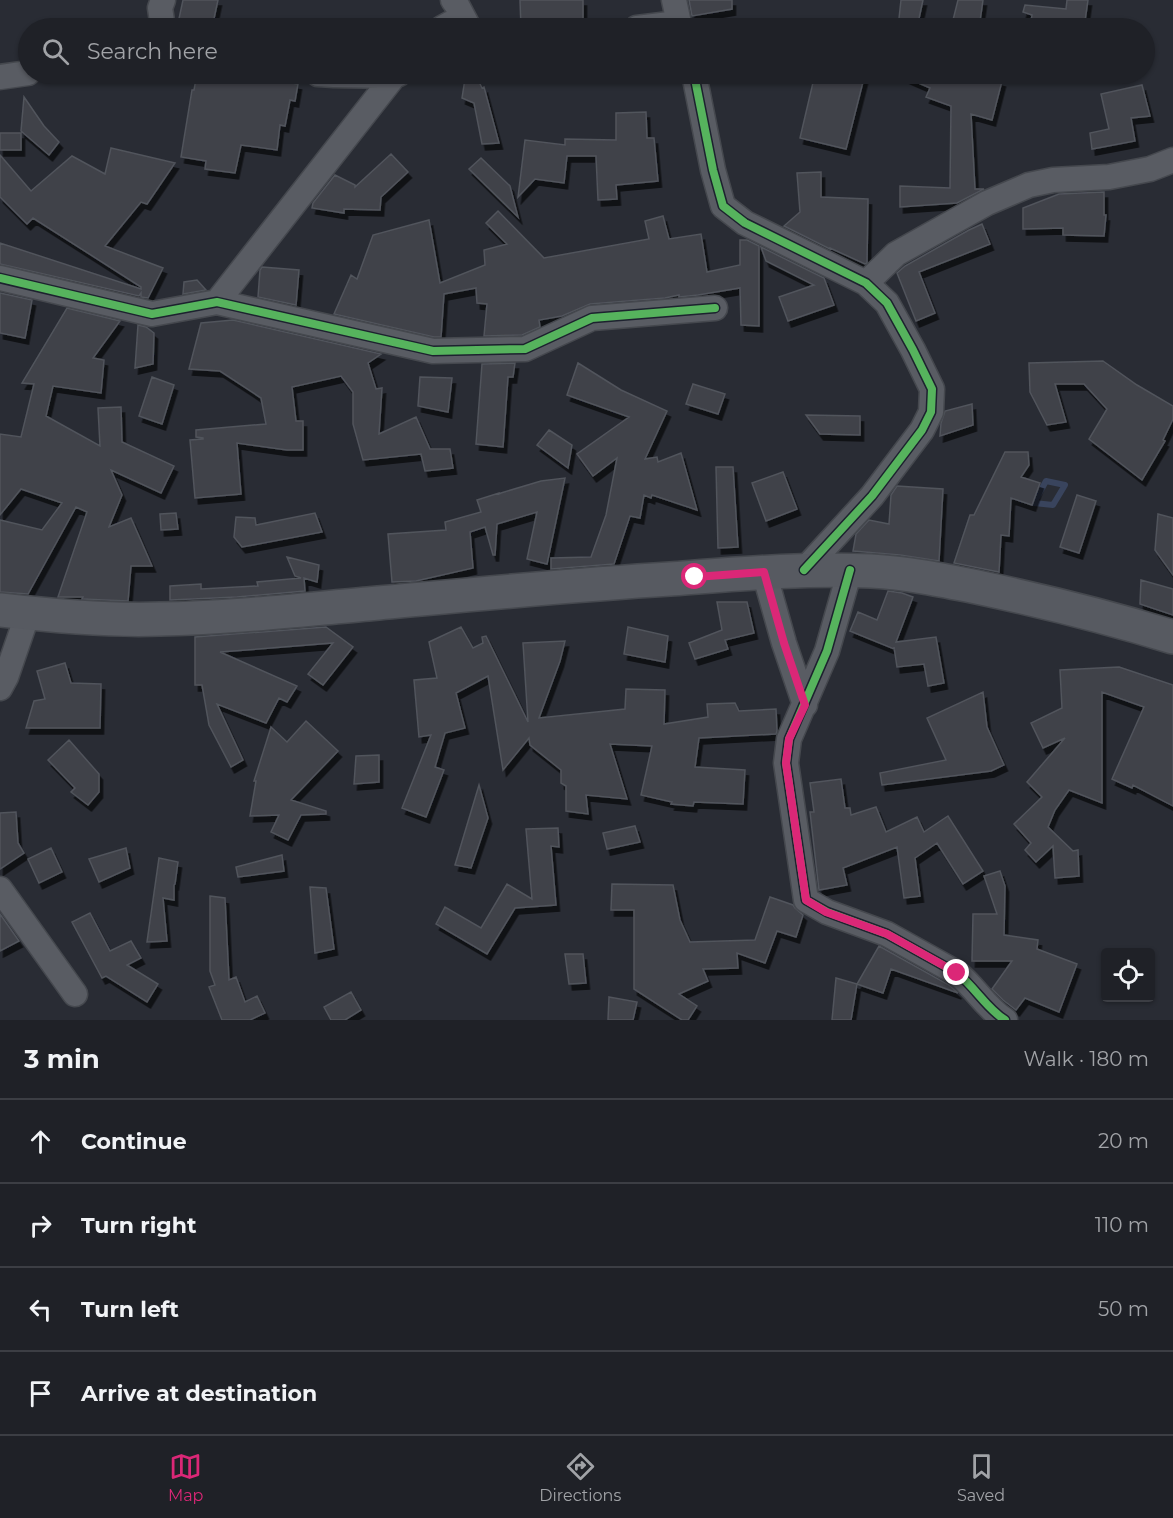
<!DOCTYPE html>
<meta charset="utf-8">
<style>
body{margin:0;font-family:Montserrat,sans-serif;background:#2c2e33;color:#f1f3f6}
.controls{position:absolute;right:18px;bottom:18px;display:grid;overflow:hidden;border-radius:6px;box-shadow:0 2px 4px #0004}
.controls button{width:54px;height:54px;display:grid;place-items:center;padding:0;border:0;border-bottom:2px solid #3c3e44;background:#1f2127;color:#f1f3f6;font:30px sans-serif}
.stop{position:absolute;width:18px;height:18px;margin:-14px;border:4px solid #db2777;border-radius:50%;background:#fff}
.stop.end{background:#db2777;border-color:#fff;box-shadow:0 2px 6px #0008}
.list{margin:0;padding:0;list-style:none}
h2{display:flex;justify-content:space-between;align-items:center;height:78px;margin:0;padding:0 24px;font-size:26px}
h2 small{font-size:20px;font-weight:400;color:#a1a3a7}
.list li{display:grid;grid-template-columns:39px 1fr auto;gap:18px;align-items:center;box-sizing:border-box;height:84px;padding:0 24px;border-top:2px solid #3c3e44}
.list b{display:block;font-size:22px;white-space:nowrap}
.list em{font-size:20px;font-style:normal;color:#a1a3a7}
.icon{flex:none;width:33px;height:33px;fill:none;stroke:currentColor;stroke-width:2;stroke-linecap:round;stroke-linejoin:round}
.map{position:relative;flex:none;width:1173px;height:1020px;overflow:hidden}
.search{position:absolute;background:#1f2127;box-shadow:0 2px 4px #0004;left:18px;right:18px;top:18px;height:66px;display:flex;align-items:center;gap:15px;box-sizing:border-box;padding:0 21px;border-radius:33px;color:#a1a3a7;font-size:22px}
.sheet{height:414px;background:#1f2127}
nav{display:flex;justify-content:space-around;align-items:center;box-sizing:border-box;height:84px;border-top:2px solid #3c3e44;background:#1f2127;font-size:16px;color:#a1a3a7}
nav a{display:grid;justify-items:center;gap:3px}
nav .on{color:#db2777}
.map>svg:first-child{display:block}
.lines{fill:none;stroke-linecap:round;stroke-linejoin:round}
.stream{stroke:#39445d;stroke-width:6}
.building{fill:#404249;stroke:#51545c;stroke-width:1.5;filter:url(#shadow)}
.street-casing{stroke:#45484e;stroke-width:27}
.secondary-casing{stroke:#45484e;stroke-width:36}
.street{stroke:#595c63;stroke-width:24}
.secondary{stroke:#575a61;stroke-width:33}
.cycleway-casing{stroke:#1d222f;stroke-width:11}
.cycleway{stroke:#56b35d;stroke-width:8}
.route{stroke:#db2777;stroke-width:8}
</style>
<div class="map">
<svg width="1173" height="1020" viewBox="0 0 1173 1020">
<defs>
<filter id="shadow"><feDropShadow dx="3.5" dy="6" stdDeviation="0" flood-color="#0009"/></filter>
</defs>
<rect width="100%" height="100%" fill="#292c34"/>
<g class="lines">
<path class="stream" d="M1046,481L1065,485L1053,505L1034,503Z"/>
</g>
<path class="building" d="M183,0H218L212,28H177Z
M520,0H583V28H521Z
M689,0H732V9L692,16Z
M901,0H923L917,28H898Z
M958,0H983L979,28H951Z
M1067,0H1088L1084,28H1072L1054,22L1052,28H1030L1032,15L1023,12L1025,5L1066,9Z
M197,74L250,79V77L298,84L295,101L290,100L285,126L280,125L277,150L241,145L235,173L205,169L206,161L181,157L192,90H194Z
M815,74H865L846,149L800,138Z
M898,74H991L990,78L1002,81L992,120L971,114L975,189H984L957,203L900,207V186L950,188L951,106L926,97L930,88Z
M465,79L479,82L482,88L484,87L499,143L482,144L474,103L462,98Z
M1142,85L1150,116L1131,118L1135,141L1092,149L1090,133L1109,129L1101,94Z
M24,97L44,126L59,142L49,155L21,131Z
M646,112L647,138H654L658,181L616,185L617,199L598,200L596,156H567L564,183L535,179L518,197L525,140L565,145V139L616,140V113Z
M0,133H21V150H0Z
M111,148L175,163L147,204L141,202L105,246L163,268L148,298L141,297V293L139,296L0,264V243L141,289V287L33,218L27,224L0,197V155L31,191L72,156L105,174Z
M391,154L408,172L381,197L380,210L344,209V213L312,208L313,203L335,175L355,185V187Z
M481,158L510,186L518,217L469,169Z
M821,172V197L868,199L867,263L865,264L830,248V249L784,226L800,212L797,173Z
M1104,192V215H1106L1104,236L1063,235V228L1023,229V208L1059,194Z
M498,211L544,258L649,239L645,221L663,216L669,239L701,234L707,272L740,265V240H747L759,246V326L741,325L740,288L698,295L679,297V295L665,298L590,304L562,316L539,320L540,327L522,335L484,336L487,304L477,303L476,288L444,294L441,337H434L334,314L351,275L357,279L373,235L429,220L440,283L485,265L484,250L507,244L486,223Z
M982,224L990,244L919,272L935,313L916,321L897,273L905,266L969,230Z
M761,247L824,278L834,305L788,321L779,297L814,285L766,261Z
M262,267L299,270L296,305L258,297L260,270Z
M197,280L206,290L183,294L184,282Z
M0,293L32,300L25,338L0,333Z
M67,308L120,321L93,358L104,360L101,393L53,386L46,416L100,446L98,408L121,407L122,442L174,466L161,493L111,470L122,495L109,527L131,518L152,566H131L128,601L82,599L83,597H58L87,512L76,507L28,594L0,592V520L42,530L62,503L21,489L0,515V434L21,437L34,384L22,383Z
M233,320L381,354L368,363L376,389L382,388L379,434L416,417L430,449H450L453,468L425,471L421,454L363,460L353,424V392L341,376L292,387L296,421H303V450H287L237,443L241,494L195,498L190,440L203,439V438L196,437V430L266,424L261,398L220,371L189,369L201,323Z
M138,325L146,327L154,333L153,364L135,368Z
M1103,361L1137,385L1173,406V419L1163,440L1165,441L1142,480L1089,439L1107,409L1084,384H1055L1066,422L1047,425L1030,392L1029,363Z
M515,363L513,377H508L503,447L476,444L482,364Z
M578,363L621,390L667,411L645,459L657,457L658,462L681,453L697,510L652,495L651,498L644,495L640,518L630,516L614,564L551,569V558L591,557L606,515L617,458L593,476L577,454L629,417L567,395Z
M152,377L174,385L162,424L139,416Z
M420,377L452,378L448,412L418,406Z
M693,384L725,394L718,414L686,404Z
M972,404L973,425L940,436L941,423L945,411Z
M806,415L860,416V435L820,434Z
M549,430L572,445L568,468L537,445Z
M1005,452H1028L1029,465L1021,477L1040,483L1032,505L1011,498L1009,536L1001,535L999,572L954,563L970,515H974Z
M716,467H733L738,547L718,548Z
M783,472L797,509L766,521L752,483Z
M565,478L547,564L527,559L537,512L497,524L495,555H493L485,527L470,532L473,568L416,581L392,582L388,534L446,530L445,522L481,512L477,500L499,493V494L501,493L541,481Z
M897,486L943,489L939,561L900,555L853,551L856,534L869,520L889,524L891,495Z
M1077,495L1096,501L1079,553L1060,547Z
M176,513L178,529L161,530L160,514Z
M315,513L322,532L242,547L234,537L236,517L255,518L256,525Z
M1158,514L1173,518V575L1155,550Z
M287,557L319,565L317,582L304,578L305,591L237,597L170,600V586L201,584V589L258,586L257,582L301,578L295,576Z
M1141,580L1173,589V615L1140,604Z
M888,591L902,593L913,597L896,642L936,637L944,683L928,686L924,664L897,667L894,647V649L850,631L858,612L877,620Z
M717,602H747L754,633L725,640L728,649L695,659L689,643L722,630Z
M326,627L353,647L323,685L308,674L333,643L220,652L297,686L287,702L279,698L266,723L217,704L243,760L231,767L209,725L202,685H195V637Z
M461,627L473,648L483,643L482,637L486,636L528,722L523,643L565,641L560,661L539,718L625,709L626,689L665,690L664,724L708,717L707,704L735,703L739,711L776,709L777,731L776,734L699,738L695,767L745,770L743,804L694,802L693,806L671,804L672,802L641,795L652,746L610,744L627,799L586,795L588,814L566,811V786L561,783V770L530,745L529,738L503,770L488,676L456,693L465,728L445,733L435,767L444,770L426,817L402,808L431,735L419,737L414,680L437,678L429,642Z
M628,627L668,636L665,662L624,654Z
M65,663L71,683L101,684L100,728H26L34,701L45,699L37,671Z
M1119,667L1173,685V806L1133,785L1132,788L1112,779L1144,707L1102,692V803L1069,790L1055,810L1048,827L1073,851L1078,850L1079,876L1055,878L1053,846L1036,862L1025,850L1031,843L1014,824L1042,797L1027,782L1065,738L1043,748L1031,723L1062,708L1060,670Z
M983,692L987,727L1004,765L991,771L882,785L880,773L946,760L927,718Z
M306,721L338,751L291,800L326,811V814L301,815L288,840L271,832L279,815L250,816L256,781H254L271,727L287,742Z
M69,740L99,774V792L88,805L71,792L75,788L48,760Z
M379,755V782L354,784L356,756Z
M841,779L845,808H850L851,815L876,807L886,832L917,817L924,832L948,816L983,871L963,884L937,843L915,858L920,896L904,898L897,847L843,868L847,885L819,890L810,812H814L810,783Z
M479,785L488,818L471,868L455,865Z
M16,812L18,843L24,853L0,869V813Z
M635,826L640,842L607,849L603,833Z
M558,828L559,847L551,846L556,905L515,908L487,954L436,924L445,907L481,928L507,884L532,899L526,829Z
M51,848L62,872L39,883L28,859Z
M126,848L130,868L99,882L89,859Z
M282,855L284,871L238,877L236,867Z
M159,858L178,862L175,884L174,885V900L163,898L167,941L147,942Z
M1000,871L1005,886L1004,935L1038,940L1037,949L1077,964L1059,1012L1025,998L1016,1010L1003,1000L992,989L1012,961H972L973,914H997L984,876Z
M612,884L673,885L680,920L690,942L755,940L770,897L793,905L795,908L803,915L796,937L777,931L765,963L737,953L738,968L703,969L708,981L679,994L697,1006L688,1020H682L634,989V910H611Z
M310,887L326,888L334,949L315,953Z
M210,896L225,898L229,980L236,977L245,1002L257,996L265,1013L250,1020H222L209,987L215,985L210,971Z
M90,913L110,951L131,941L141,958L127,965L158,984L147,1002L106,976L102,978L72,922Z
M0,914L19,941L0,951Z
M879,946L949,985L958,993L891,969L883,993L857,984Z
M565,954H583L586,983L569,984Z
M836,978L857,984L851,1020H832Z
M351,992L361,1010L345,1020H331L324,1007Z
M609,997L637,1002L633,1020H608Z"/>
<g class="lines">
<g class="street-casing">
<path id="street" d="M163,0L160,8L163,28
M453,0L458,7L469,28
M674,0L680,28
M442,28L451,23L469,28
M637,28L678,23
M318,74L334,75L394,76L399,74
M694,74L713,170L723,206L745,223L866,283L887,303L913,350L932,389L931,412L922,430L872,496L804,570
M0,77L28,73
M0,278L152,314L217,302L433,351L525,349L592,318L715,308
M866,283L896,254L987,203L1029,185L1053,180L1109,177L1150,169L1173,160
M217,302L394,76
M850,570L827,651L789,739L786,763L806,900L827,912L887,934L957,973C975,987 986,1008 1005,1020
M764,572L784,643L805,705
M0,688L6,677L28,613
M0,889L75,994"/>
</g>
<g class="secondary-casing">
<path id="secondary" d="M0,610C53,616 107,621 160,619C229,618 299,610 368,604C468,595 569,585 670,579C737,574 804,568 871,571C907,573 942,580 977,587C1043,601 1108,617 1173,637"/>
</g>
<use href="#street" class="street"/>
<use href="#secondary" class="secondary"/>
<g class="cycleway-casing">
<path id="cycleway" d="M694,74L713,170L723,206L745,223L866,283L887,303L913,350L932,389L931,412L922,430L872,496L804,570
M0,278L152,314L217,302L433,351L525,349L592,318L715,308
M850,570L827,651L789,739L786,763L806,900L827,912L887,934L957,973C975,987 986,1008 1005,1020"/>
</g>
<use href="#cycleway" class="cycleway"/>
</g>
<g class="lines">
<path class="route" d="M695,577L764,572L784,643L805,705L789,739L786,763L806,900L826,912L887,934L957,973"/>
</g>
</svg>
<div class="controls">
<button><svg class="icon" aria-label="locate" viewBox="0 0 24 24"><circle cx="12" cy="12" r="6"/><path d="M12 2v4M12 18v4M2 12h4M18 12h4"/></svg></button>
</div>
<div class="stop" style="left:695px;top:577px"></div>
<div class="stop end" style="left:957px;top:973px"></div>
<div class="search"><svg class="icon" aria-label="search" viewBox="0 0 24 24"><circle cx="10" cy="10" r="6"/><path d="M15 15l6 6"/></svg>Search here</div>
</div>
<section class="sheet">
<h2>3 min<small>Walk · 180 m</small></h2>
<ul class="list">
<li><svg class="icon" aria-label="ahead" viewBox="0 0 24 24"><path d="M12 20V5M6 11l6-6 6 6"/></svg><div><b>Continue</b></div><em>20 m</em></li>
<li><svg class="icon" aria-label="right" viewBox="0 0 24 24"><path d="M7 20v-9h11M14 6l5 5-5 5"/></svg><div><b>Turn right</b></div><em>110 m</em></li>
<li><svg class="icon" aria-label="left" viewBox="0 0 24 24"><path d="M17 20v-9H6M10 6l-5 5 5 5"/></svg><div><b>Turn left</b></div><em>50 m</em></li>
<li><svg class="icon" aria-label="arrive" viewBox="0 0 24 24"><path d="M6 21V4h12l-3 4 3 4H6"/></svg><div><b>Arrive at destination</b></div></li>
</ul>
</section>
<nav>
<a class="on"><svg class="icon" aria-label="map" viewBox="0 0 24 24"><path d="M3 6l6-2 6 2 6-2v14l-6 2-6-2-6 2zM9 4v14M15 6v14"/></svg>Map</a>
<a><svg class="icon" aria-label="directions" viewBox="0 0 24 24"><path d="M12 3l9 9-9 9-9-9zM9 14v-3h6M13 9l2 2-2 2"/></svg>Directions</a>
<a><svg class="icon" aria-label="saved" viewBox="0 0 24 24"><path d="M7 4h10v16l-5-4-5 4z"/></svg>Saved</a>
</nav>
